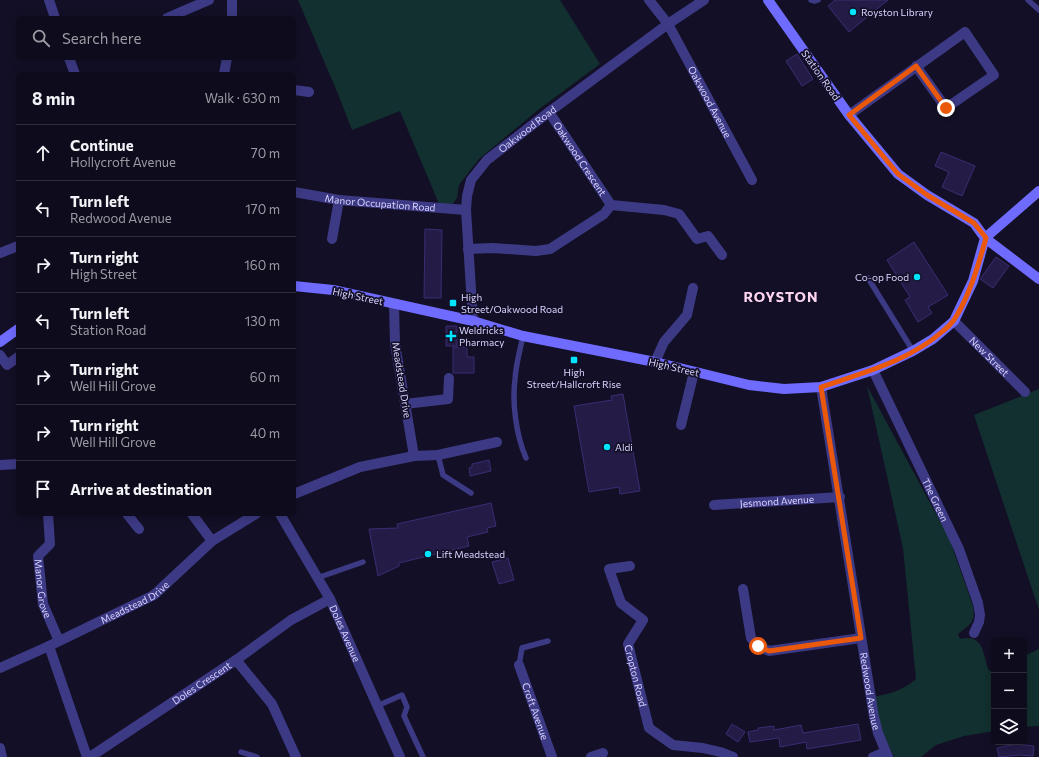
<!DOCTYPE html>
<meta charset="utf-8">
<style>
body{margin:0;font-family:Commissioner,sans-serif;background:#1c1929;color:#f1f3f6}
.controls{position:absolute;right:12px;bottom:12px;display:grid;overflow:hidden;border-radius:6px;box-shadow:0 2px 10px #0003}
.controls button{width:36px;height:36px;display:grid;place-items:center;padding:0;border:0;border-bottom:1px solid #2e2b3b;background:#0e0b1c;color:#f1f3f6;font:20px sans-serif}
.stop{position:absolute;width:12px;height:12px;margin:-9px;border:3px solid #ea580c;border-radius:50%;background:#fff}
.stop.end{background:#ea580c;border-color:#fff;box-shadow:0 1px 4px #0008}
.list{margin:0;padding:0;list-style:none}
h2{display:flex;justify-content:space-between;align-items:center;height:52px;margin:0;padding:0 16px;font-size:17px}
h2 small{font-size:13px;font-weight:400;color:#9b9ba3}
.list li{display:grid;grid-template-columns:26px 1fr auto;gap:12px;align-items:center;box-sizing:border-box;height:56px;padding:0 16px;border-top:1px solid #2e2b3b}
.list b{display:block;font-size:15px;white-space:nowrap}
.list p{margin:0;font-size:13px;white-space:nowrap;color:#9b9ba3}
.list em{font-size:13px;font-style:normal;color:#9b9ba3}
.icon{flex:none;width:22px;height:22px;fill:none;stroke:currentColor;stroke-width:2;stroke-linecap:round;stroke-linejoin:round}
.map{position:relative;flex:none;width:1039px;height:757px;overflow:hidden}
.search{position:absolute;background:#0e0b1c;box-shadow:0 2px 10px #0003;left:16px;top:16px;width:280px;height:44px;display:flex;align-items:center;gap:10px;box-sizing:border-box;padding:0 14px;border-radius:6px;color:#9b9ba3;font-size:15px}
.panel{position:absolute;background:#0e0b1c;box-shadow:0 2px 10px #0003;left:16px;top:72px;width:280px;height:444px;border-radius:6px}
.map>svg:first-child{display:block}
.green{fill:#12302f}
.building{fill:#241b47;stroke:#3b2d73}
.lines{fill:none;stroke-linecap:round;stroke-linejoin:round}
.service{stroke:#3d3a85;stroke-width:5.5}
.minor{stroke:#3d3a85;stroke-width:10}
.secondary{stroke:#6f6bff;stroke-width:10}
.route{stroke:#ea580c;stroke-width:5}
.poi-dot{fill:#00e5ff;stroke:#130f26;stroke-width:1.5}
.labels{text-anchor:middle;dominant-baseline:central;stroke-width:3.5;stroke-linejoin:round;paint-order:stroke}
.poi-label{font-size:10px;fill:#d9d4ff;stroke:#130f26;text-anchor:start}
.street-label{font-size:10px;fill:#d9d4ff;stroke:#130f26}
.district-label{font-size:14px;font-weight:bold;letter-spacing:1px;fill:#ffd6f0;stroke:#130f26}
</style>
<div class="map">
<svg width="1039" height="757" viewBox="0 0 1039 757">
<rect width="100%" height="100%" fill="#130f26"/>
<path class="green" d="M298,0H560L600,64L538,110L479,159L459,185L457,198L453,204H439L400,111L352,130L338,94Z
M867,386L949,538L973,606C976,623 969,625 958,634L960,639C984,633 983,655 989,671L994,669V731L964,736L936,745L921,757H894L882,731L873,696C887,696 905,689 916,679L903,548Z
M1039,389V610L974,415Z
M1039,649V726L1024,727V656Z"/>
<path class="building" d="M835,0H888L849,32L828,6Z
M797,54L813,79L802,86L786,61Z
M941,152L975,166L962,196L942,187L949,172L935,166Z
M425,229L442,230L441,298H424Z
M914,242L948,295L928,307L932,313L918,322L905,300L910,297L887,260Z
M996,257L1009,266L993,288L980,279Z
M446,326H457V346H446Z
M453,347H467V357H474V373H453Z
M623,394L640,491L620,494L619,487L589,492L574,406L612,400L611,396Z
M489,460L491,471L470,476L469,468L472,467V464Z
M491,503L496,526L487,528L488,532L467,537L469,546L399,563V566L378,576L369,529L398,528L397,524Z
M508,558L514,580L499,584L492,562Z
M732,724L745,732L738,742L726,734Z
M858,724L861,740L807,749L806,742L780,747L779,738L750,742L748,732L758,730V728L774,726V730L801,725L803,733Z
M1016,744L1034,746L1033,756L1020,755L999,757L997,748Z"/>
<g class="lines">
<path class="service" d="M811,0L815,1L818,0
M1028,0L1039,10
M868,278L913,351
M523,336C520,350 516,364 515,379C512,403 516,435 526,458
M438,455L443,475L471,493
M317,578L363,562
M519,665L522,648L548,641
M377,706L402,695L407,707L404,716L423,757
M241,752L257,757"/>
<g class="minor">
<path d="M49,0L55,18"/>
<path d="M232,0V18"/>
<path id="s1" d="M649,0L668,24L752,180"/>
<path d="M167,18L209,0"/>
<path d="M69,58L75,74"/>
<path d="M224,74L227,58"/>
<path d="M294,90L309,92"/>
<path id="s2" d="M549,112L611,205L664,210L679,214L697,239L708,236L722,255"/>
<path d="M849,115L965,32L994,75L946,108L916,66"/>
<path id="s3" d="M294,192L339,200L466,210"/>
<path d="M332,239L339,200"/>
<path d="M468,249L493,248L536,251L550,249L604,214L611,205"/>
<path d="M0,253L18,246"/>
<path id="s4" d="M473,321L466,210L467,196L471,180L487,160L549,112L668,24L704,0"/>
<path id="s5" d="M954,321L1025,392"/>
<path d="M0,355L7,365L18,357"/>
<path d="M655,362L664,342L687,315L693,288"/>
<path id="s6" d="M873,370L959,549L978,603L980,615L979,622L974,633"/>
<path id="s7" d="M821,387L874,717L878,733L888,757"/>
<path d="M405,404L448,399L449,378"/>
<path d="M681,425L694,372"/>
<path d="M414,456L438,455L497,442"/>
<path d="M0,465L18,464"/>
<path d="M294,494L360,467L414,456L395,344L394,304"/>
<path id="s8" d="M714,505L840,497"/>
<path id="s9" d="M48,514L50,544L38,556L43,604L59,641"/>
<path d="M127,514L139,529"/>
<path d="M192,514L212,541"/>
<path id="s10" d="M280,514L330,599L400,757"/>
<path id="s11" d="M630,566L609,569L621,603L643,620L628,644L649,728L673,745L703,748L720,752L733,757"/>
<path d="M743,589L751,638L758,646L769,651L861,638"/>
<path d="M49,646L87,757"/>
<path d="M236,660L291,620L330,599"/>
<path id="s12" d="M519,665L552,757"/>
<path id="s13" d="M0,668L49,646L154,595L212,541L256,514"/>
<path d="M0,748L2,757"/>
<path id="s14" d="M90,757L236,660L272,704L296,757"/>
<path d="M591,757L603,753"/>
<path d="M873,757L885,752"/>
</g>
<path class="secondary" d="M768,0L849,115L898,174L927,195L974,223L985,238L1039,279
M985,238L1039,191
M294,286L333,290L473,321L523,336L655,362L749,385L784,389L821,387L873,370L913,351L933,339L954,321L973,281L985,238
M0,342L18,329"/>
</g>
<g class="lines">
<path class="route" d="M758,646L769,651L861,638L821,387C863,373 909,361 943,331C947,328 951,324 954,320C970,295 978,266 986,238L974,223L927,195L898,174L849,115L916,66L946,108"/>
</g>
<g class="poi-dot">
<circle cx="853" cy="12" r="4"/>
<circle cx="917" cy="277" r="4"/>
<rect x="449" y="299" width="8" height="8" rx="2"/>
<path d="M449 330h4v4h4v4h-4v4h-4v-4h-4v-4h4z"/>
<rect x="570" y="356" width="8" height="8" rx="2"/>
<circle cx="607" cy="447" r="4"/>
<circle cx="428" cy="554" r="4"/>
</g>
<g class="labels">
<g class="poi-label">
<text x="861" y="12">Royston Library</text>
<text x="909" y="277" text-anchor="end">Co-op Food</text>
<text x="461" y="297">High<tspan x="461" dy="12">Street/Oakwood Road</tspan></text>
<text x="459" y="330">Weldricks<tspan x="459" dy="12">Pharmacy</tspan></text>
<text x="574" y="372" text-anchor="middle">High<tspan x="574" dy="12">Street/Hallcroft Rise</tspan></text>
<text x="615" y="447">Aldi</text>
<text x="436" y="554">Lift Meadstead</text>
</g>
<g class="street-label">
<text transform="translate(821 75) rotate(55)">Station Road</text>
<text stroke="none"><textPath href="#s1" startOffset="119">Oakwood Avenue</textPath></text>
<text stroke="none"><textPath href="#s4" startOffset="218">Oakwood Road</textPath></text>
<text stroke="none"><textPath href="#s2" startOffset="56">Oakwood Crescent</textPath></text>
<text stroke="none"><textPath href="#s3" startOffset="87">Manor Occupation Road</textPath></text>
<text transform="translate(358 296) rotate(12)">High Street</text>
<text stroke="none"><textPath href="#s5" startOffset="50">New Street</textPath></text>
<text transform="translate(674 367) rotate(13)">High Street</text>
<text transform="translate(402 380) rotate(81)">Meadstead Drive</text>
<text stroke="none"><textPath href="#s6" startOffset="144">The Green</textPath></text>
<text stroke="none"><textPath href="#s8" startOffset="63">Jesmond Avenue</textPath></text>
<text stroke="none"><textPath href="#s9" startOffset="80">Manor Grove</textPath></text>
<text stroke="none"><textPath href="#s13" startOffset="150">Meadstead Drive</textPath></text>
<text stroke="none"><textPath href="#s10" startOffset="136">Doles Avenue</textPath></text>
<text stroke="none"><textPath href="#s11" startOffset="146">Cropton Road</textPath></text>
<text stroke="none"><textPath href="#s14" startOffset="134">Doles Crescent</textPath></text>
<text stroke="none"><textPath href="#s7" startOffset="308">Redwood Avenue</textPath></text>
<text stroke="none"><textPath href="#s12" startOffset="49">Croft Avenue</textPath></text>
</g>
<g class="district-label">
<text x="781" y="296">ROYSTON</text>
</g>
</g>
</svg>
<div class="controls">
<button>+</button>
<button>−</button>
<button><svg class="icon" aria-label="layers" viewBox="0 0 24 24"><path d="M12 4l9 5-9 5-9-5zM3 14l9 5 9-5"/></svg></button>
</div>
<div class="stop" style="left:758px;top:646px"></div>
<div class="stop end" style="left:946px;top:108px"></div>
<div class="search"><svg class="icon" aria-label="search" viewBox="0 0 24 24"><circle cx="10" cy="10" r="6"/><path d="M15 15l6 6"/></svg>Search here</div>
<section class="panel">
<h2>8 min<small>Walk · 630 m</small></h2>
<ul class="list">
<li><svg class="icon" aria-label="ahead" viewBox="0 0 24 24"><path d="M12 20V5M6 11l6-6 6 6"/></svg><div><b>Continue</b><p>Hollycroft Avenue</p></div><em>70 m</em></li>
<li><svg class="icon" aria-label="left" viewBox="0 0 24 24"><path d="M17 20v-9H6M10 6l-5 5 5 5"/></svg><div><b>Turn left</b><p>Redwood Avenue</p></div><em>170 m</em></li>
<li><svg class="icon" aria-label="right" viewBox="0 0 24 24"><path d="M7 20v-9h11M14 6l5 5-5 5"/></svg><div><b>Turn right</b><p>High Street</p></div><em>160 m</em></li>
<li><svg class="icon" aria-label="left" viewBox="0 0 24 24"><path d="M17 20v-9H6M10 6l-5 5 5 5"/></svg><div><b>Turn left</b><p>Station Road</p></div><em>130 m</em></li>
<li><svg class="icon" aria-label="right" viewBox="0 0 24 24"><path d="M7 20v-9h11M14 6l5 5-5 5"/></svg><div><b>Turn right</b><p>Well Hill Grove</p></div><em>60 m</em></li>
<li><svg class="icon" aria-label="right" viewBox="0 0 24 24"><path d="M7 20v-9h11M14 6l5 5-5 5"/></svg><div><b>Turn right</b><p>Well Hill Grove</p></div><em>40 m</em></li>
<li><svg class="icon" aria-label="arrive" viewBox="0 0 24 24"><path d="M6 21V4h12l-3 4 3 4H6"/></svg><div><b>Arrive at destination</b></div></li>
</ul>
</section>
</div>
